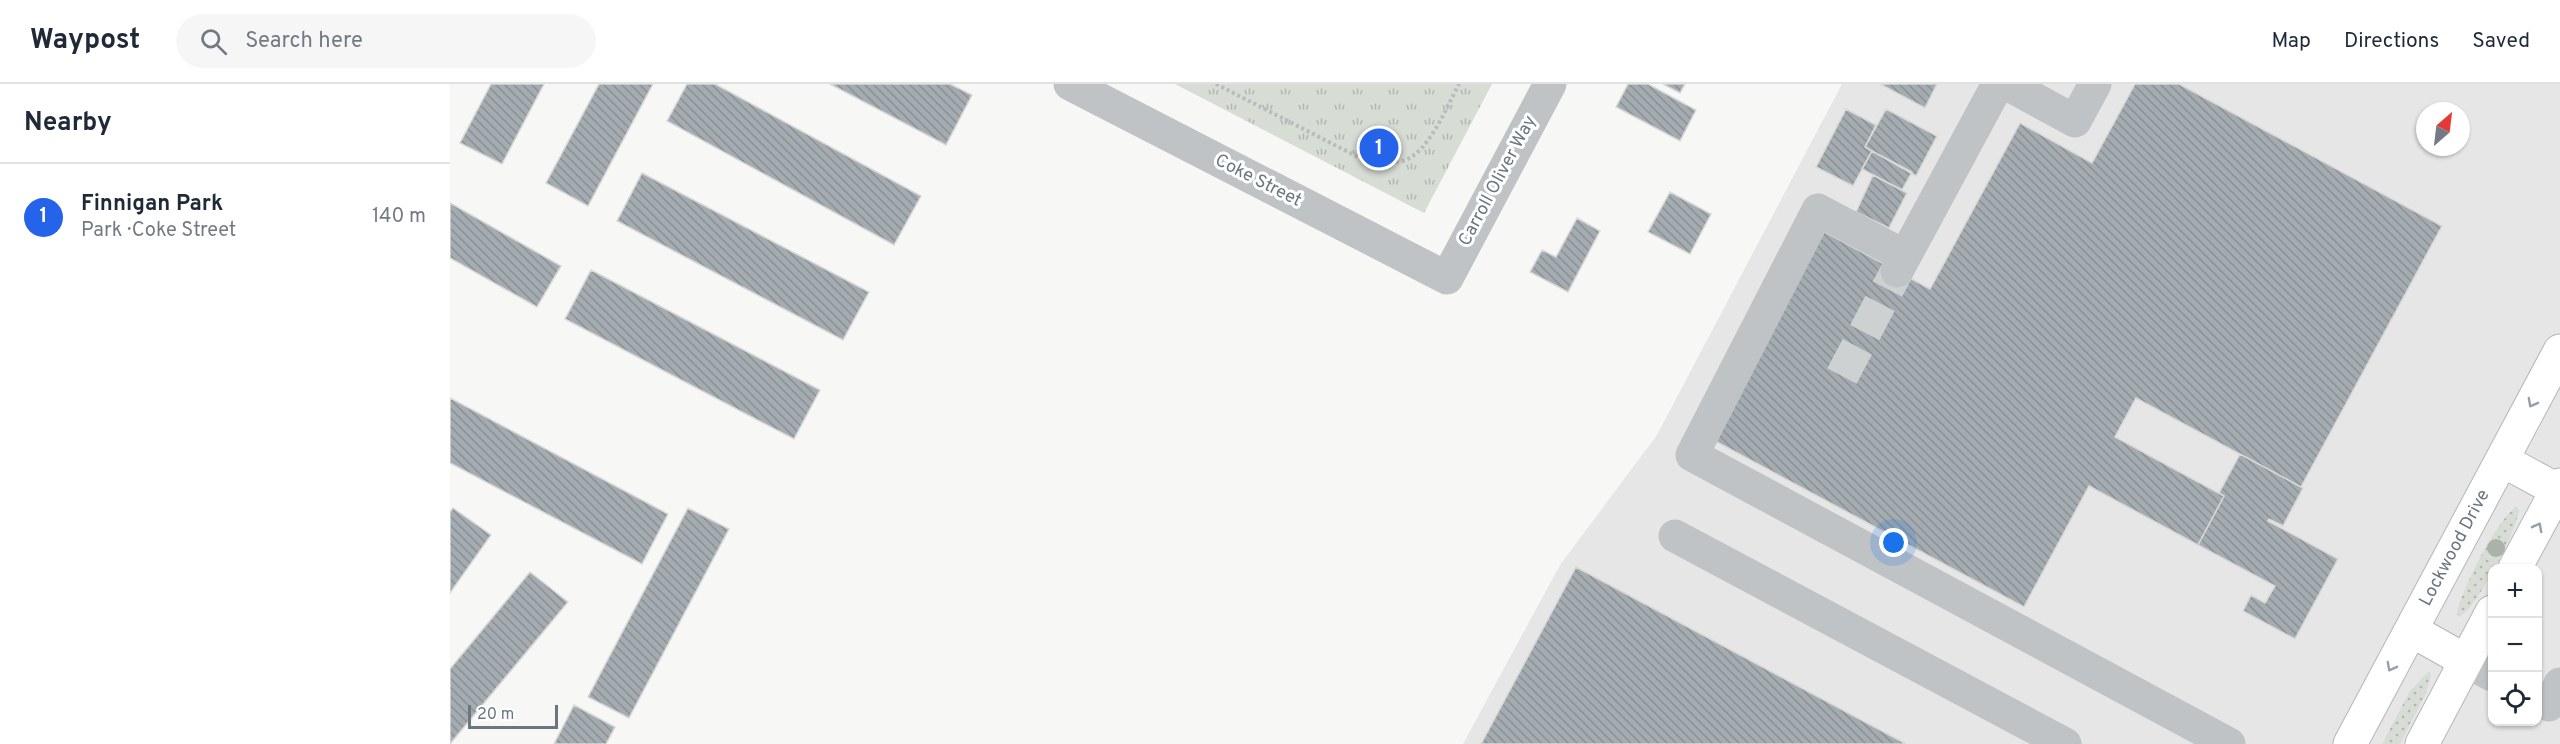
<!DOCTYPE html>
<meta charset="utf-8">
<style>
body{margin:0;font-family:Overpass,sans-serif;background:#f6f6f7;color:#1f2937}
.controls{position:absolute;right:18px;bottom:18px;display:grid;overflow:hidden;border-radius:12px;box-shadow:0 2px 4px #0004}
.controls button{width:54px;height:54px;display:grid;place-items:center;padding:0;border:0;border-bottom:2px solid #e0e1e3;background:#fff;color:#1f2937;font:30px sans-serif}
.compass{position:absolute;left:1966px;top:18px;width:54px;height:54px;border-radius:50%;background:#fff;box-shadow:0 2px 4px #0004;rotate:28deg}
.scale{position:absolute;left:18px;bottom:15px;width:90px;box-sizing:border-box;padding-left:6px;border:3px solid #6a7782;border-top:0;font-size:16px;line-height:21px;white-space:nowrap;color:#6a7782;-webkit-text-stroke:4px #fff;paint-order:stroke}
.you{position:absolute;left:1444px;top:459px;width:21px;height:21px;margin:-15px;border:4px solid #fff;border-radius:50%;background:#1a73e8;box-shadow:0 0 0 9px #1a73e833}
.badge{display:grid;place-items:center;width:39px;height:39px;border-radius:50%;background:#2563eb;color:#fff;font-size:20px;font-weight:700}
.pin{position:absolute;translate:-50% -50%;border:3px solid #fff;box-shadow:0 2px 6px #0006}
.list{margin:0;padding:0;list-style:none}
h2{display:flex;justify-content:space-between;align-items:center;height:78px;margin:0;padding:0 24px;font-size:26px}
h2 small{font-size:20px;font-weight:400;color:#747a83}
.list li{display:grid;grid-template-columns:39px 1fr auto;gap:18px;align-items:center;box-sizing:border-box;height:108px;padding:0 24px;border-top:2px solid #e0e1e3}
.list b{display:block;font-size:22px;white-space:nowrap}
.list p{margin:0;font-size:20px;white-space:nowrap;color:#747a83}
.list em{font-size:20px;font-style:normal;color:#747a83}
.icon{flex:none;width:33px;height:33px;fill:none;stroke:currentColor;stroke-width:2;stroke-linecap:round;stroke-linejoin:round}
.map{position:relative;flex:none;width:2110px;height:660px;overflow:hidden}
header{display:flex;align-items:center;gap:36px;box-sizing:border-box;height:84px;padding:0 30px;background:#fff;border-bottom:2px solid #e0e1e3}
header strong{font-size:28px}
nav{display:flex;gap:33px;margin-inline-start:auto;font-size:21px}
.search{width:420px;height:54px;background:#f6f6f7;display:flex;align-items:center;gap:15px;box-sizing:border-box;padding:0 21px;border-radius:33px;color:#747a83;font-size:22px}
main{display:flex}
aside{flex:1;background:#fff}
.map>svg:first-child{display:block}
.built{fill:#e5e6e5;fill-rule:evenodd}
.grass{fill:url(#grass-dots)}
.park{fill:url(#park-tufts)}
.building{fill:url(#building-back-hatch);stroke:#d9d9d7;stroke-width:1.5}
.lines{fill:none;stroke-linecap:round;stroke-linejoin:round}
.minor-tunnel{stroke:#cdd1d2;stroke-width:33;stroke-dasharray:33 16;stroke-linecap:butt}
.major-casing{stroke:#b3b7ba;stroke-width:35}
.path{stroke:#b9bcbe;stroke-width:4;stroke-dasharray:3 3;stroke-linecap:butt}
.minor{stroke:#bfc3c6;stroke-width:33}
.major{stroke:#fff;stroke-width:33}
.tree{fill:#abb2a7}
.oneway{stroke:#97a0a8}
.labels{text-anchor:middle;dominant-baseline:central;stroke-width:6;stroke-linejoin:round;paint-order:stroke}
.street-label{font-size:18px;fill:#6a7782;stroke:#fff}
</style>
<header>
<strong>Waypost</strong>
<div class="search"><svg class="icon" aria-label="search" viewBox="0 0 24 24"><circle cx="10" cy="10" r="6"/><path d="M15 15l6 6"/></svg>Search here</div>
<nav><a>Map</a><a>Directions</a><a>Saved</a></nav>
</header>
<main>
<aside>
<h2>Nearby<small></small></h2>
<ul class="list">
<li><span class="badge">1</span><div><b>Finnigan Park</b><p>Park · Coke Street</p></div><em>140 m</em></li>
</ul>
</aside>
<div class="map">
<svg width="2110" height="660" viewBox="0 0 2110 660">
<defs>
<pattern id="grass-dots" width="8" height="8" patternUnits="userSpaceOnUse" patternTransform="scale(1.5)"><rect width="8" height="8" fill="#d7dcd5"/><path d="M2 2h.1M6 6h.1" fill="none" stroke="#b2b7b2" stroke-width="1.8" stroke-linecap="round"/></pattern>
<pattern id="park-tufts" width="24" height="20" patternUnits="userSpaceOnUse" patternTransform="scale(1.5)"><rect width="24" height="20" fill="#d7dcd5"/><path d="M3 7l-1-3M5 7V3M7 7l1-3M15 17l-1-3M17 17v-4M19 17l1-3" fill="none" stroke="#b2b7b2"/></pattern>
<pattern id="building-back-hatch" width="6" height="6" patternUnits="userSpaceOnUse" patternTransform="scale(1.5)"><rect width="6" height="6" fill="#a5acb1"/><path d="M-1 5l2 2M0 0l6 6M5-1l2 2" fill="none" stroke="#8a9195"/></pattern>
</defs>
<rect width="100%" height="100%" fill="#f7f7f5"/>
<path class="built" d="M1392,0H2110V660H1013L1110,481L1207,351ZM1975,27H2011V63H1975ZM2042,484H2088V638H2042Z"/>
<path class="grass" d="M2066,423L2069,426C2067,446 2026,526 2009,533L2007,530C2011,506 2047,436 2066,423Z
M1979,587L1981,591L1976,609L1950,660H1932L1960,607Z"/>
<path class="park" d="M725,0H1042L974,129Z"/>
<path class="building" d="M41,0H94L52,80L10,59Z
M149,0H203L138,122L96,99Z
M237,0H265L471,112L444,161L217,37Z
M380,0H500L522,11L496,61Z
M1178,0H1198L1246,26L1230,57L1166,23Z
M1213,0H1235L1230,9Z
M1430,0H1487L1475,24Z
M1685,0H1729L1992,142L1851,403L1686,314L1665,353L1774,412L1748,461L1639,402L1574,523L1265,357L1373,147L1480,205L1570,39L1642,79Z
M1396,25L1426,41L1415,63L1422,67L1403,102L1366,83Z
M1436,25L1487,52L1466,92L1415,63Z
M1422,67L1462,88L1452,106L1412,85Z
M192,89L419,208L393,256L167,137Z
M1423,91L1457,109L1439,144L1406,128Z
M1220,108L1261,130L1240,170L1198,148Z
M0,119L111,182L87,223L0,174Z
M1127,134L1150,147L1118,208L1080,188L1092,166L1106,173Z
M141,186L370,306L344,355L115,235Z
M0,314L218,430L192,480L0,379Z
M1790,370L1853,404L1833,442L1819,435L1818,437L1888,475L1845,555L1793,527L1801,511L1815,519L1825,502L1748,461L1774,412L1769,409Z
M3,424L41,451L0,509V428Z
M238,424L279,445L179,634L138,613Z
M1126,483L1456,660H1031Z
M80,488L118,518L0,660V585Z
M124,621L165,643L156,660H104Z"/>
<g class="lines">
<path class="minor-tunnel" d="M1392,292L1447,187"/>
<g class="major-casing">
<path id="major" d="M2052,376L2107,406
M2065,484L2110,401
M1961,546L2016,577
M1900,660L2110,267
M1972,660L2042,528"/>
</g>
<path class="path" d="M766,0L910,74C924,77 937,80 952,77C978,71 997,22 1009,0"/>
<path class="minor" d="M620,0L997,194L1100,0
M1557,0L1625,37L1645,0
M1455,172L1368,126L1242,371L1779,660
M1447,187L1548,0
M1225,452L1615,660
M2016,577L2042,591
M2088,615L2099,621L2110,600"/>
<use href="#major" class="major"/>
</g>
<circle class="tree" cx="2046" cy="464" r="9"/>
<defs><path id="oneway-chevron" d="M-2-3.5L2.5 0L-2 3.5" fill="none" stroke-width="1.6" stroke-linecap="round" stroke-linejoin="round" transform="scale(1.5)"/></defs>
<g class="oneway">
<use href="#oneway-chevron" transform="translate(2082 319) rotate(118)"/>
<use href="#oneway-chevron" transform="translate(2088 443) rotate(-62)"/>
<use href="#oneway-chevron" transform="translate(1941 583) rotate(118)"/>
</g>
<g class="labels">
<g class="street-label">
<text transform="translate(808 97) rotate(27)">Coke Street</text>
<text transform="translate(1048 97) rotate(-62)">Carroll Oliver Way</text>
<text transform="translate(2005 464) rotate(-62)">Lockwood Drive</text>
</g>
</g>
</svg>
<div class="controls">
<button>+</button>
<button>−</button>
<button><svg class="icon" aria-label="locate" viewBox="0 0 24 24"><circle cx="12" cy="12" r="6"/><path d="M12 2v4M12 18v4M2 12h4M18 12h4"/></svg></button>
</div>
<svg class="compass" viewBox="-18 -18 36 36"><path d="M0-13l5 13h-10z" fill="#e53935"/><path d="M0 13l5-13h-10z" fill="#747a83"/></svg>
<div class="scale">20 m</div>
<div class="you"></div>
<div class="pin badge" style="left:929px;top:64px">1</div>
</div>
</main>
